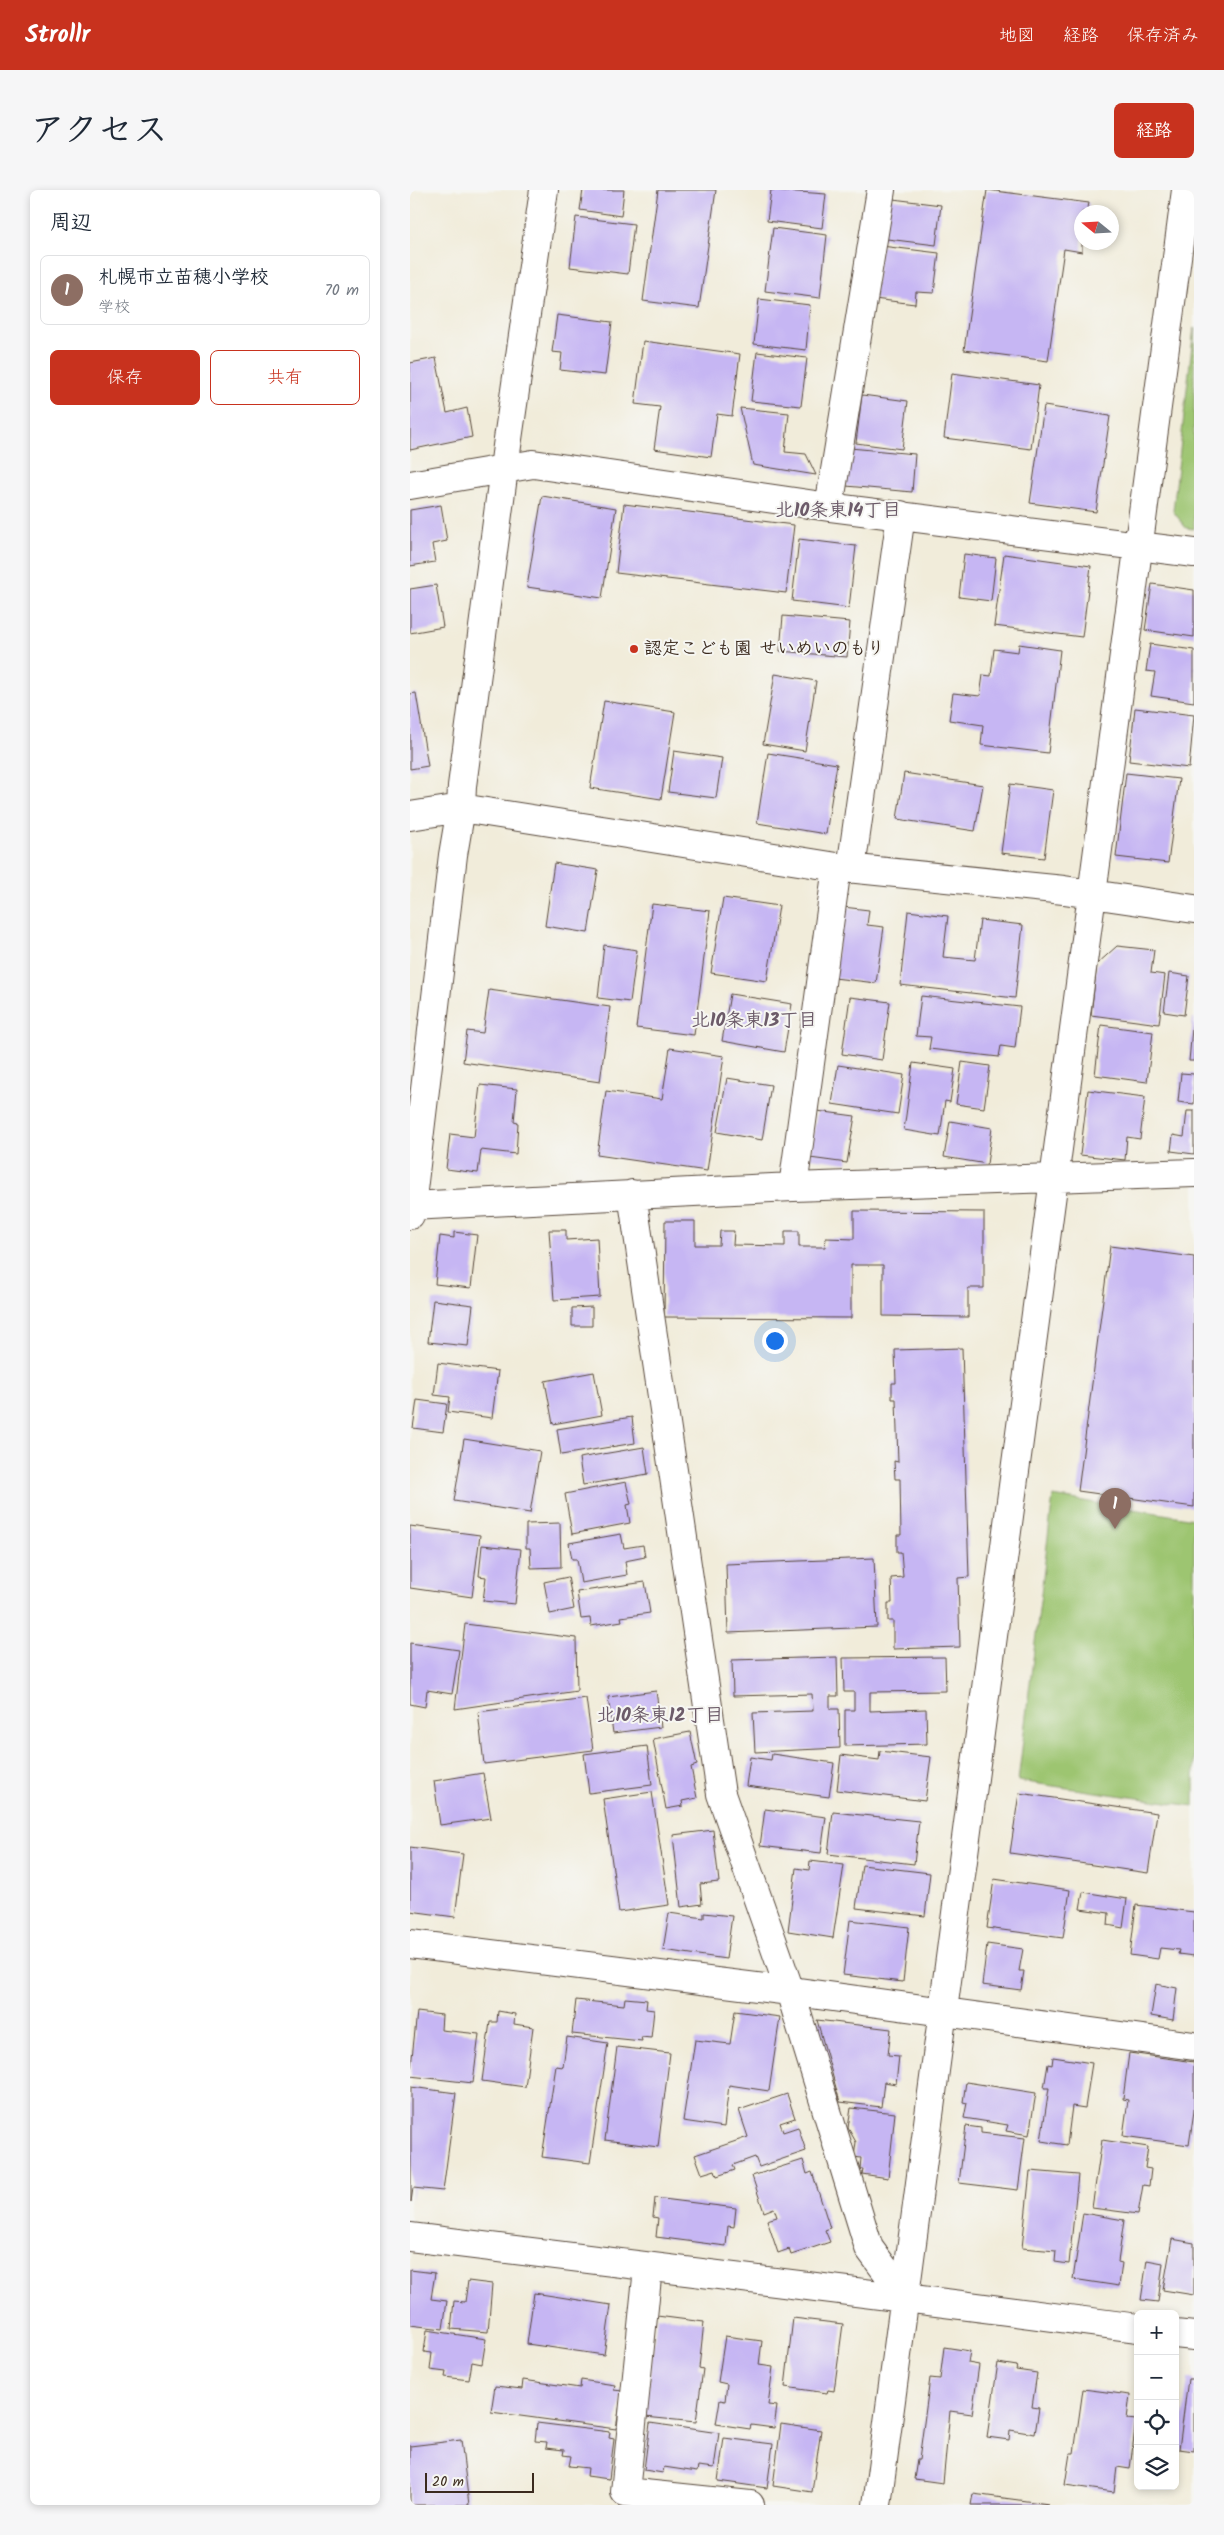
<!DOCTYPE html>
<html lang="ja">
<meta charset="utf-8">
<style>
body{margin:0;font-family:Kalam,"Klee One",sans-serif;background:#f6f6f7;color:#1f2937}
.controls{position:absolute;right:15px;bottom:15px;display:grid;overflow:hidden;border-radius:8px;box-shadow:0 2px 8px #0003}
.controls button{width:45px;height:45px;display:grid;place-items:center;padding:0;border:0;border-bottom:1px solid #e0e1e3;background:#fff;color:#1f2937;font:25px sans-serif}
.compass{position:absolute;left:664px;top:15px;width:45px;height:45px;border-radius:50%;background:#fff;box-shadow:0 2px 8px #0003;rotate:288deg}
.scale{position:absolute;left:15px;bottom:12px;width:109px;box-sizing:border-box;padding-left:5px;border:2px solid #3b2a1e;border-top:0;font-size:14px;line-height:18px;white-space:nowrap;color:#3b2a1e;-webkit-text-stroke:4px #f6f6f2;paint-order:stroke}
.you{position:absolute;left:364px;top:1150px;width:18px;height:18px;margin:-12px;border:4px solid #fff;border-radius:50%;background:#1a73e8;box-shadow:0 0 0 8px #1a73e833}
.badge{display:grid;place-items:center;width:32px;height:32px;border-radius:50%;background:#c8321e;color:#fff;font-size:16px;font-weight:700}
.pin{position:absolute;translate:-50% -41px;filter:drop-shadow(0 1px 2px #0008)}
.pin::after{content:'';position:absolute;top:26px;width:18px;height:15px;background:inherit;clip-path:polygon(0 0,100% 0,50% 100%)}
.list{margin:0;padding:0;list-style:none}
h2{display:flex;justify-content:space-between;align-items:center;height:65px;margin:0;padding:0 20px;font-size:21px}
h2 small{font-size:16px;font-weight:400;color:#747a83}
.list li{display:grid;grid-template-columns:32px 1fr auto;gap:15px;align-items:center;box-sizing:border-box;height:70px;margin:0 10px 10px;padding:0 10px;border:1px solid #e0e1e3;border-radius:8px}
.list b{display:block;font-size:19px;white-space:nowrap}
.list p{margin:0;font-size:16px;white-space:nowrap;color:#747a83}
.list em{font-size:16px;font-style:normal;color:#747a83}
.actions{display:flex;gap:10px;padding:15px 20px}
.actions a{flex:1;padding:11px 0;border:1px solid #c8321e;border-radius:8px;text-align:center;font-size:18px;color:#c8321e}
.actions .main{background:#c8321e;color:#fff}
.icon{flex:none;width:28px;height:28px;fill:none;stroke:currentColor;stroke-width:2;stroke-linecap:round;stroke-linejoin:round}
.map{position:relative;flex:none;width:784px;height:2315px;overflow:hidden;border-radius:8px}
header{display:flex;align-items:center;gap:30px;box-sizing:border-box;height:70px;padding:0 25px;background:#c8321e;color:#fff}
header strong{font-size:24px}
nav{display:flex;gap:28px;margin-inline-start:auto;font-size:18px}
.intro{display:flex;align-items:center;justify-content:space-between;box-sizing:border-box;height:120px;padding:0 30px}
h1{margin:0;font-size:35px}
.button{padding:12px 22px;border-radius:8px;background:#c8321e;color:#fff;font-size:18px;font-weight:700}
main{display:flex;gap:30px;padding:0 30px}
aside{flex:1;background:#fff;border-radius:8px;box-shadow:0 2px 8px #0003}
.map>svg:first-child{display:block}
.green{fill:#9dc571;stroke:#6c7848}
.building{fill:#c6b6f3}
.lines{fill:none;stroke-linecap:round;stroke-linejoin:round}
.minor-casing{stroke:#56473a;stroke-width:30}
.minor{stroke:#fff;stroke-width:28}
.poi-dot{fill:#c8321e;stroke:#f6f6f2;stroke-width:2}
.labels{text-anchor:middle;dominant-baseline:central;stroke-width:4;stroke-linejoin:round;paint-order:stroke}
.poi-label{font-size:18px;font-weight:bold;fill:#3b2a1e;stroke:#f6f6f2;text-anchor:start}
.neighbourhood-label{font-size:19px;font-weight:bold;fill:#6c5b69;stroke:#f6f6f2}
</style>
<header>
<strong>Strollr</strong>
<nav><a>地図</a><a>経路</a><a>保存済み</a></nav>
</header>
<div class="intro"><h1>アクセス</h1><a class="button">経路</a></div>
<main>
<aside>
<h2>周辺<small></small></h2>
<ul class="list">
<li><span class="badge" style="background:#8d6e63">1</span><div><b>札幌市立苗穂小学校</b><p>学校</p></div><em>70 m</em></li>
</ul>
<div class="actions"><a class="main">保存</a><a>共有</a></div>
</aside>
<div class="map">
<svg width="784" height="2315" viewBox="0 0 784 2315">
<rect width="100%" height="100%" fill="#f6f6f2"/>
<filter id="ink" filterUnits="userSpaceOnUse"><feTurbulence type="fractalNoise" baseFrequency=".02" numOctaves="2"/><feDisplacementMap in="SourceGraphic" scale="10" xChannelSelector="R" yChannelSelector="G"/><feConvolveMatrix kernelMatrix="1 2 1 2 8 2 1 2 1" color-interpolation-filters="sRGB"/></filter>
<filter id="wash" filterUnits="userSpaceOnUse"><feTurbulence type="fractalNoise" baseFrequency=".0096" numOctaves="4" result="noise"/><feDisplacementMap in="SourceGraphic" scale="20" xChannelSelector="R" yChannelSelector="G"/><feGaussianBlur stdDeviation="1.12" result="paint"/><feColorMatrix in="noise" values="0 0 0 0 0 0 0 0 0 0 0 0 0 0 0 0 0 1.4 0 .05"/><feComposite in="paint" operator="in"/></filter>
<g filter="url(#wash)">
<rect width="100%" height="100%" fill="#f1ecda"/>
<path class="green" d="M784,138V339L776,338L763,321Z
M643,1306L784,1329V1616L608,1591Z"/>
<g id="blocks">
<path class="building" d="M173,0H214L211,26L170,20Z
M248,0H306L289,118L233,111Z
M361,0L416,4L412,38L357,31Z
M577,0L679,13L677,22H672V62L654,59L638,171L554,160Z
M475,8L531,15L526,55L469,48Z
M166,27L224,34L218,84L160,77Z
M363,38L417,45L410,108L355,101Z
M471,56L529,63L524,103L506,102L505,114L464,109Z
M349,109L400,115L396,160L344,154Z
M147,125L202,132L195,185L150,180L152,163L142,162Z
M233,151L330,164L322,226L307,224L301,267L244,259L250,217L225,214Z
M347,162L397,168L391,216L341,211Z
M26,168L37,223L57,218L62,247L0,260V173Z
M542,183L629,195L621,259L534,248Z
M452,205L498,211L492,259L446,253Z
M634,216L700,226L686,322L620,313Z
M330,218L379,223L375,262L396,264L406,285L343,275Z
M440,258L505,264L502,302L436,296Z
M132,306L206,318L192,408L117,397Z
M214,314L384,335L376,403L206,383Z
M31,315L37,351L22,354L25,372L0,376V320Z
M389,349L446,356L439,418L382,411Z
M554,364L586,368L581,411L549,407Z
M594,364L681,376L672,447L584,436Z
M742,394L784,400V447L735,440Z
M26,395L33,437L0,443V399Z
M373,426L440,432L437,467L370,461Z
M609,454L650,460L638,563L571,555L573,535L539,530L543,503L570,506L573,485L581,486L584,459L608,462Z
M740,454L784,460V512L741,506L745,482L736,481Z
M365,484L406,491L395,561L353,554Z
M6,503L18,576L0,579V504Z
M194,511L265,522L251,609L180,598Z
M725,518L784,525L779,578L719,571Z
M264,561L312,568L306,608L258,602Z
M358,563L427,574L416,644L347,633Z
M494,583L573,595L565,641L487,629Z
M716,583L769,589L758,673L706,667Z
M600,594L643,600L634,668L591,663Z
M144,673L188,680L178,743L135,736Z
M313,708L369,716L357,791L301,783Z
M242,714L300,721L284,845L226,838Z
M433,717L459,720L457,735L474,737L466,793L424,788Z
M498,721L538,726L533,767L565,770L570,730L613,735L605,808L490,795Z
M194,755L227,760L220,812L188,808Z
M707,756L744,760L741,783L755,785L749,834L681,825L687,774Z
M759,783L779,786L774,825L754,822Z
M79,800L200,817L190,892L53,872L57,841L73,843Z
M320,804L382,814L374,862L312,851Z
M511,806L610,817L605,858L591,856L589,867L519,859L521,847L506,846Z
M440,807L480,812L472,870L432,864Z
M783,828H784V871H779Z
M691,835L743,842L737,892L685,885Z
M260,858L314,866L297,981L187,965L196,901L252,909Z
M552,872L580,876L574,918L546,914Z
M503,873L545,879L540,912L535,911L530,946L494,940Z
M428,875L494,885L488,924L422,914Z
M771,883L784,884V914L768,912Z
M317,888L361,895L352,950L307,942Z
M70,895L107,899L104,932L108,933L106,964L71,960L68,983L36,979L40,944L64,947Z
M678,900L735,907L730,949L717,947L715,970L670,965Z
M407,921L445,926L437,973L400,968Z
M777,921H784V964L761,961L763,945L774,947Z
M540,931L582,938L577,974L534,967Z
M444,1021L574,1022V1098H558V1127L473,1126V1075H441V1128L254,1127L255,1031H285V1055H309L310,1041H324L323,1055L375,1056V1041H389V1057H415L416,1048L444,1049Z
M139,1040H156V1050L187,1048L190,1107L144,1110Z
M44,1042L67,1045L61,1098L25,1094L30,1046L44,1048Z
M700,1056L784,1067V1317L668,1301Z
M23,1110L63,1115L58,1156L18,1152Z
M182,1117V1136H162V1118Z
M552,1158L559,1387L548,1388L550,1457L483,1459V1431H478V1413H482L481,1388L493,1387L491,1362H487V1345H491L490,1289H485L484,1271L488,1272L486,1209H482V1193H486L485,1160Z
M28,1173L88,1181L82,1228L38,1222L40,1207L24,1205Z
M184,1182L192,1225L143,1234L135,1191Z
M7,1210L37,1214L33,1242L3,1238Z
M222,1227L225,1253L151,1265L147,1239Z
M54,1249L130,1261L120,1323L44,1311Z
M234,1257L238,1284L173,1295L169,1268Z
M216,1292L221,1314L217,1315L220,1333L162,1344L155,1304Z
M150,1333L151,1377L121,1378L120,1358H116V1334Z
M0,1336L70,1345L62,1407L0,1398Z
M211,1344L214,1358L233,1355L235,1367L215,1371L217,1385L171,1393L167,1369H162L159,1353Z
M72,1355L111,1359L105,1414L73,1411L76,1387L69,1386Z
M464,1368L467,1437L318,1443L316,1374Z
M158,1387L164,1419L140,1424L134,1392Z
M235,1392L240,1423L211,1427L212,1431L181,1436L180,1428L171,1429L167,1402Z
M55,1434L166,1448L167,1501L45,1519Z
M0,1453L49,1460L42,1504L17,1500L15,1517L0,1514Z
M427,1467L428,1506H420V1519H429L430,1558L345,1562L343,1523L403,1521L402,1504L323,1506L322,1470Z
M535,1467L536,1501L460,1502V1521L516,1519L517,1554L435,1556V1520H444V1502H434L433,1468Z
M246,1501L251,1537L203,1543L198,1507Z
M176,1508L183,1560L74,1574L68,1522Z
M280,1542L287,1575L281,1577L287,1608L272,1611L273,1616L256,1619L243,1549Z
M237,1556L242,1595L179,1603L174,1564Z
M470,1561L521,1567L515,1611L427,1600L431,1565L469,1570Z
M362,1564L424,1573L419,1607L336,1596L340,1567L361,1570Z
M73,1583L81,1628L30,1635L24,1591Z
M242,1602L259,1715L209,1722L193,1609Z
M609,1603L747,1623L738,1683L600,1663Z
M355,1619L416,1627L411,1663L350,1656Z
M423,1622L509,1631L504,1674L418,1664Z
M303,1640L309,1692L290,1694L292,1714L271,1717L263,1645Z
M0,1657L53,1664L45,1727L0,1721Z
M400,1671L434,1675L423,1748L378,1741L386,1678L399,1680Z
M452,1675L520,1683L515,1726L446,1718Z
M584,1689L660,1700L653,1748L577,1738Z
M673,1702L717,1709L713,1738L698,1735L699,1723L670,1719Z
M726,1715L784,1722V1766L768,1764L769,1760L750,1758L748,1769L720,1765Z
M259,1723L294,1728V1723L322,1726L316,1769L253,1760Z
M440,1730L499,1737L493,1792L433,1785Z
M577,1754L613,1759L609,1781H614L611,1800L572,1795Z
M746,1794L767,1798L763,1830L741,1826Z
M215,1808L237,1810L236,1819L244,1820L241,1848L231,1847L232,1851L162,1844L166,1810L214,1815Z
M88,1821L105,1824L104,1834L123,1837L115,1897L72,1891L80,1832H87Z
M325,1821L370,1827L359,1901L319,1895L314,1937L273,1931L285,1850L320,1854Z
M7,1822L32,1825L31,1840L69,1844L63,1893L0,1886Z
M407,1830L481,1839L478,1865L489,1866L486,1894L474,1892L471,1917L430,1912Z
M157,1847L198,1853L180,1973L132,1967L146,1876L153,1877Z
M207,1857L260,1863L248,1957L195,1950Z
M719,1863L784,1872V1921L779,1955L713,1946L718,1910L713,1909Z
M643,1867L682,1873L675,1918L662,1916L657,1955L631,1951L639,1898H634L638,1874L642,1875Z
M556,1892L626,1903L619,1945L596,1941L598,1935L554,1928L557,1913L553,1912Z
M1,1897L46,1903L33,2001L3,1998L1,2012Z
M377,1904L385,1928L370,1933L373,1942L388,1937L396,1961L349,1977L345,1967L323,1975L325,1980L307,1986L305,1980L292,1984L285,1965L338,1947L329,1920Z
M441,1918L485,1923L478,1988L452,1984L453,1979H450L451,1968L444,1967L446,1952L438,1938Z
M556,1936L571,1938V1943L615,1948L608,2000L549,1993Z
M692,1950L738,1957L735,1978L741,1979L739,1996L733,1995L728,2024L682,2018Z
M393,1970L397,1984L402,1982L420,2038L415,2040L420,2052L381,2065L379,2059L368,2063L357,2030L367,2027L364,2018L354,2022L342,1986Z
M620,1981L668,1985L659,2074L645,2072L646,2061L612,2058Z
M245,2008L326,2018L324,2037L318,2036L316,2056L246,2047L248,2028L243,2027Z
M673,2023L714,2030L708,2072L712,2073L709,2096L663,2089Z
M762,2049L784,2053V2105L753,2100Z
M737,2070L753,2073L748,2112L731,2110Z
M0,2080L25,2083L21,2109L37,2111L33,2139L0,2135Z
M58,2091L82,2094L78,2142L41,2139L44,2111L55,2112Z
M124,2103L201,2115L194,2165L117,2154Z
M247,2126L294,2132L289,2178L293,2179L286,2232L235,2227Z
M383,2128L433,2134L424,2201L418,2200L417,2203L375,2197Z
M17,2140L76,2149L72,2174L62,2172L59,2190L35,2187L36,2182L20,2180L22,2163L14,2162Z
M315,2146L352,2151L349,2175L363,2177L358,2215L367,2216L364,2238L341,2235L340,2239L306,2234L310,2210L315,2211L317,2194L308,2192Z
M534,2157L560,2161L558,2173L569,2175L562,2224L540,2221L533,2293L504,2289L507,2270H509L520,2188L530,2189Z
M588,2173L607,2176L606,2180L627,2183L622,2217L629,2218L625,2244L600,2240L599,2250L577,2247Z
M778,2189H784V2261L769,2259Z
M113,2190L170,2198L171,2190L205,2195L204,2200L212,2201L206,2239L81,2222L85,2196L112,2199Z
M673,2199L720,2205L717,2229L726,2230L720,2279L707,2277L704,2302L655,2295L660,2263H664Z
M127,2233L200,2242L199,2248L204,2249L199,2289L177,2286L178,2278L159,2276L161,2266L153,2265L154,2260L136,2258L137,2252L125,2251Z
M240,2233L309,2243L304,2278L288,2276L287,2282L254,2277L253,2283L234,2280Z
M371,2234L411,2240L402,2302L363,2296Z
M314,2248L363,2254L357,2298L308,2291Z
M51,2250L59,2315H0V2256Z
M563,2304L639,2314V2315H561Z"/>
</g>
</g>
<g filter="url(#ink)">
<use href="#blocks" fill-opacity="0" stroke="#56473a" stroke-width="1"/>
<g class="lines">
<g class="minor-casing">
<path id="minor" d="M0,295L123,274L419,317L784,363
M419,317L471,0
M0,626L51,618L427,677L654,700L784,719
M441,679L491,325
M383,997L427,677
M222,1004L311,1604L380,1801L459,2058L496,2108
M0,1016L383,997L784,983
M0,1025L43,665L51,618L52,596L97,256L134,0
M0,1754L380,1801L784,1856
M0,2047L551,2115L728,2138
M238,2078L215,2302L340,2315
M765,2144L784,2146
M467,2315L776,0"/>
</g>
<use href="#minor" class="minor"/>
</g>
</g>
<circle class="poi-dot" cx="224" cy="459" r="5"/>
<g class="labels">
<g class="poi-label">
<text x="234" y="459">認定こども園 せいめいのもり</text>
</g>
<g class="neighbourhood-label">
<text x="428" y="321">北10条東14丁目</text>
<text x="344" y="831">北10条東13丁目</text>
<text x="250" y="1526">北10条東12丁目</text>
</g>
</g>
</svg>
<div class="controls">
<button>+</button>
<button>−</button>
<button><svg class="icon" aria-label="locate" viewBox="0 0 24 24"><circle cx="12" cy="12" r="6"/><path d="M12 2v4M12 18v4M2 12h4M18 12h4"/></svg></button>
<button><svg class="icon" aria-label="layers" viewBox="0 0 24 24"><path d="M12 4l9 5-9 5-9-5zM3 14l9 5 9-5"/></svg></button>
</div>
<svg class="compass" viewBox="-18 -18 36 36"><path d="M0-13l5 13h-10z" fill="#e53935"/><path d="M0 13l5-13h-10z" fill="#747a83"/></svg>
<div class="scale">20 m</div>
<div class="you"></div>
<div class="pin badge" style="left:705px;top:1339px;background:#8d6e63">1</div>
</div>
</main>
